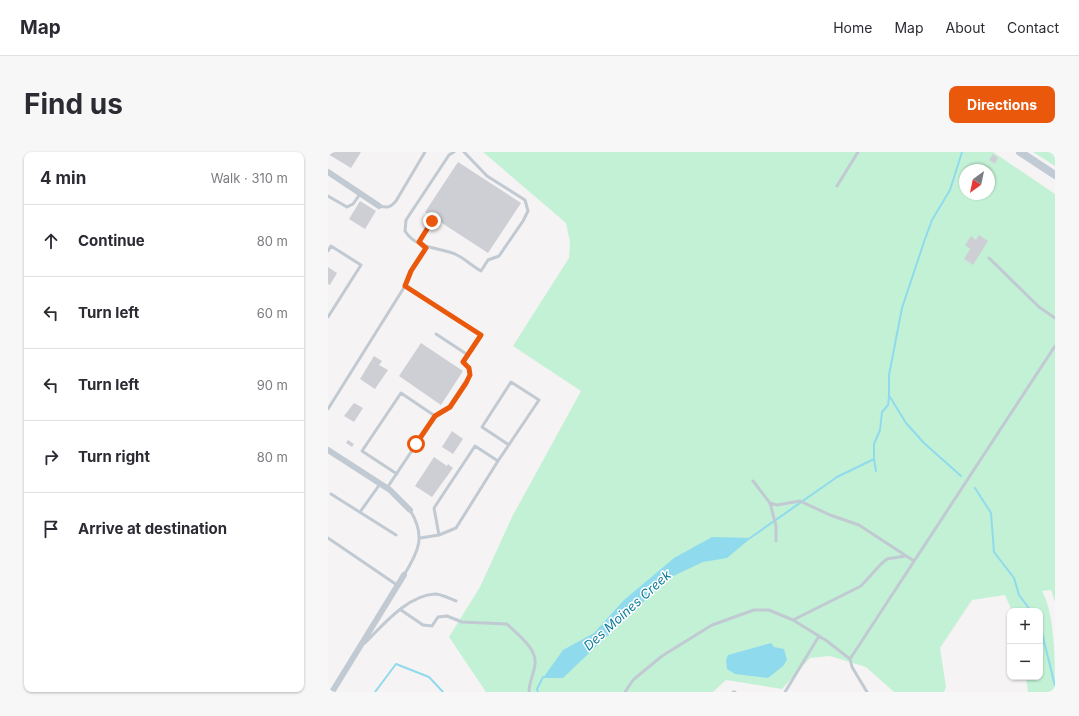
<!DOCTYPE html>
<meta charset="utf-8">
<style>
body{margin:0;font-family:Inter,sans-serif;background:#f7f7f7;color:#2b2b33}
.controls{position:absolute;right:12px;bottom:12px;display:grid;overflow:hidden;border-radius:8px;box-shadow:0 1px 3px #0004}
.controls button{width:36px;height:36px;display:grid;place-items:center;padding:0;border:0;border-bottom:1px solid #e1e1e2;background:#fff;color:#2b2b33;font:20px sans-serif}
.compass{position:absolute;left:631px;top:12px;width:36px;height:36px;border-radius:50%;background:#fff;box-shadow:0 1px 3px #0004;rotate:213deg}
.stop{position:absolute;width:12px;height:12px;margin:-9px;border:3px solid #ea580c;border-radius:50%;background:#fff}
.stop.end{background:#ea580c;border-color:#fff;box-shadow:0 1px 4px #0008}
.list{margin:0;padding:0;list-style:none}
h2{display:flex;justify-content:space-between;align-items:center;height:52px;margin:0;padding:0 16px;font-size:17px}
h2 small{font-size:13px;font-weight:400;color:#7c7c81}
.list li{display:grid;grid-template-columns:26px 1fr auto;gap:12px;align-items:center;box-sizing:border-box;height:72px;padding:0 16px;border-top:1px solid #e1e1e2}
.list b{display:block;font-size:15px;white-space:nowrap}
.list em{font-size:13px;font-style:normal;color:#7c7c81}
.icon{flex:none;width:22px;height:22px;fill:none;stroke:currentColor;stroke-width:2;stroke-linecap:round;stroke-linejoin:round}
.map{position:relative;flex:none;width:727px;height:540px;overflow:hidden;border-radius:8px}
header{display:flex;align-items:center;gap:24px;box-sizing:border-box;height:56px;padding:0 20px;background:#fff;border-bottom:1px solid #e1e1e2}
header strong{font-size:19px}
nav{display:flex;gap:22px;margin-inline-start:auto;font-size:14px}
.intro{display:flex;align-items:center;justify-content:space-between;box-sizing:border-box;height:96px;padding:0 24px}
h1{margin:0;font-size:28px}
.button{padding:10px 18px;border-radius:8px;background:#ea580c;color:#fff;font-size:14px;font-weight:700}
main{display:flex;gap:24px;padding:0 24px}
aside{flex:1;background:#fff;border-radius:8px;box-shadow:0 1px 3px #0004}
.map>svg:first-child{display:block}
.green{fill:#c3f1d5;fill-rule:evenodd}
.water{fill:#90daee}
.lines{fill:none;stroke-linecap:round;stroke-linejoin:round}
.stream{stroke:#90daee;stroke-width:2}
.building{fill:#cdcfd5}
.lane{stroke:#c1cad2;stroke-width:3}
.street{stroke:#c1cad2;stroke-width:6}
.secondary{stroke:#c1cbd6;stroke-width:8}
.route{stroke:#ea580c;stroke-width:5}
.labels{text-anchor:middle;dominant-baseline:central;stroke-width:3;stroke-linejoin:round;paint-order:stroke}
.water-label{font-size:13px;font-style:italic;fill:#0c7c9b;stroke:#fff}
</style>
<header>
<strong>Map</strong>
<nav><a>Home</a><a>Map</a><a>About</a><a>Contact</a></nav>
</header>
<div class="intro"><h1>Find us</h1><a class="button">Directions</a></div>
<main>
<aside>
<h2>4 min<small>Walk · 310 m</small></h2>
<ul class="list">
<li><svg class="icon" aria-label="ahead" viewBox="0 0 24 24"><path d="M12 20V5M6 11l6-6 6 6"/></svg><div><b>Continue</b></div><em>80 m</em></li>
<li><svg class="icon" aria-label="left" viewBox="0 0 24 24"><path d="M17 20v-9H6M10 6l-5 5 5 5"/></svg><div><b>Turn left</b></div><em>60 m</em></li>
<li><svg class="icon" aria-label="left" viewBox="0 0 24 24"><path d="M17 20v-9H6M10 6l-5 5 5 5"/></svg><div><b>Turn left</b></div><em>90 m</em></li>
<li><svg class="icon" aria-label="right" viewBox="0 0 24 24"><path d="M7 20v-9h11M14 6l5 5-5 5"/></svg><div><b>Turn right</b></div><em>80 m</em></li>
<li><svg class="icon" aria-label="arrive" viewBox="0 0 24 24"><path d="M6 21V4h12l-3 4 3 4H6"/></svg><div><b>Arrive at destination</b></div></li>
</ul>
</aside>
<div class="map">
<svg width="727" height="540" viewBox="0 0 727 540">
<rect width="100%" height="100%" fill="#f5f3f3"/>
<path class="green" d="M155,0H665L727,42V450L723,438L714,439C727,462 727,510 727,540H700L698,525H712V459H684L677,443L644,448L612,496L618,535L616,540H566L538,515L502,504L482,506L454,537L398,528L385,540H158L121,485L152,435L184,365L253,239L185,194L241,106L242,90L238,71ZM637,18H661V42H637Z
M705,0H727V14Z"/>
<path class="water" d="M384,385L423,386L399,406L375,410L339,427L235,526H215L235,498L266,481L296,448L346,406Z
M443,491L446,495L456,497L459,508L455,514L440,526L407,522L399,517L398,508L400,503Z"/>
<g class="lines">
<path class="stream" d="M562,245L578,271L596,291L633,324
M548,319L546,307V292L552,278L554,260L560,253L561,245V223L574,156L597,87L604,68L622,38L634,0
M647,336L663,361L666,400L686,426L691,443L703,459
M422,386L509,325L546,307
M712,473L727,534
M47,540L68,512L101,525L115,540
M210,540L209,537L215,525"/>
</g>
<path class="building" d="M0,0H33L23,16L0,2Z
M665,2L670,6L667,12L661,8Z
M130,10L193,51L160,101L97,60Z
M32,49L48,59L37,77L21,67Z
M651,83L660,89L645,113L636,107L642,97L637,93L643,84L648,88Z
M0,115L9,121L2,133L0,132Z
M93,191L135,219L113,253L71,224Z
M46,204L54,209L51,213L60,218L47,237L32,227Z
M26,251L35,256L26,270L16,264Z
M124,279L135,287L125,302L114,295Z
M20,288L26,292L24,295L18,291Z
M106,305L119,314L120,312L125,316L104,345L87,334Z"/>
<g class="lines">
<path class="lane" d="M126,0L121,3L78,68L77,79C88,97 110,95 127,102C136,106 144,114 153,119L160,108L171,104L195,69L200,59L197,48L159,24L136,0
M509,34L530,0
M0,44L19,55L25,52L32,42
M51,54C59,56 62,56 68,49L97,0
M91,90L104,69
M0,99L3,94L33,113L0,165
M661,106L711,155L727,166
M77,134L83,119L98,95
M108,182L140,203
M0,257L77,134L153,183L135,210L141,216L142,223L139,231L122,255L107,264L59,336
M170,309L211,248L183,230L154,275L181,293
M69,322L34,299L73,241L107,264
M425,329L442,351L449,353L472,349L502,363L531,373L586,409
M3,342L68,383
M442,351L448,374V389
M32,360L52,332
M0,386L69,433
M92,386L111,383L128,376L170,309L147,294L106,356L111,383
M76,423C91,399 98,384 82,358
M73,458L95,473L104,474L110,465L119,464L134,470L179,472C189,482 209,496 207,512C206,522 201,530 201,540
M465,468L533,434L553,412L559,407L577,404
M37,491C55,473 80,443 107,442C114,442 122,447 128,449
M522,507L727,194
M297,540L305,528L334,504L384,473L426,458H441L465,468L499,489L522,507L524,515L539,540
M405,540H407
M457,540L491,484"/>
<path class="street" d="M0,20L51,54
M0,298L62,338L82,358
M4,540L76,423"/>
<path class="secondary" d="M692,0L727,23"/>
</g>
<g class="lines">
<path class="route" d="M88,292L107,264L122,255L138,231L142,223L141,216L135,210L153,183L77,134L83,119L98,96L91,90L104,69"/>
</g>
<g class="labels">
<g class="water-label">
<text transform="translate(299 458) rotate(-42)">Des Moines Creek</text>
</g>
</g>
</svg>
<div class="controls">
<button>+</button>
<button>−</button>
</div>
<svg class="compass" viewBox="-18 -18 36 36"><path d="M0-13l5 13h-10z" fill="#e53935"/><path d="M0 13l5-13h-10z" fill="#7c7c81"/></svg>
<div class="stop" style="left:88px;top:292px"></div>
<div class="stop end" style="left:104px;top:69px"></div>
</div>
</main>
